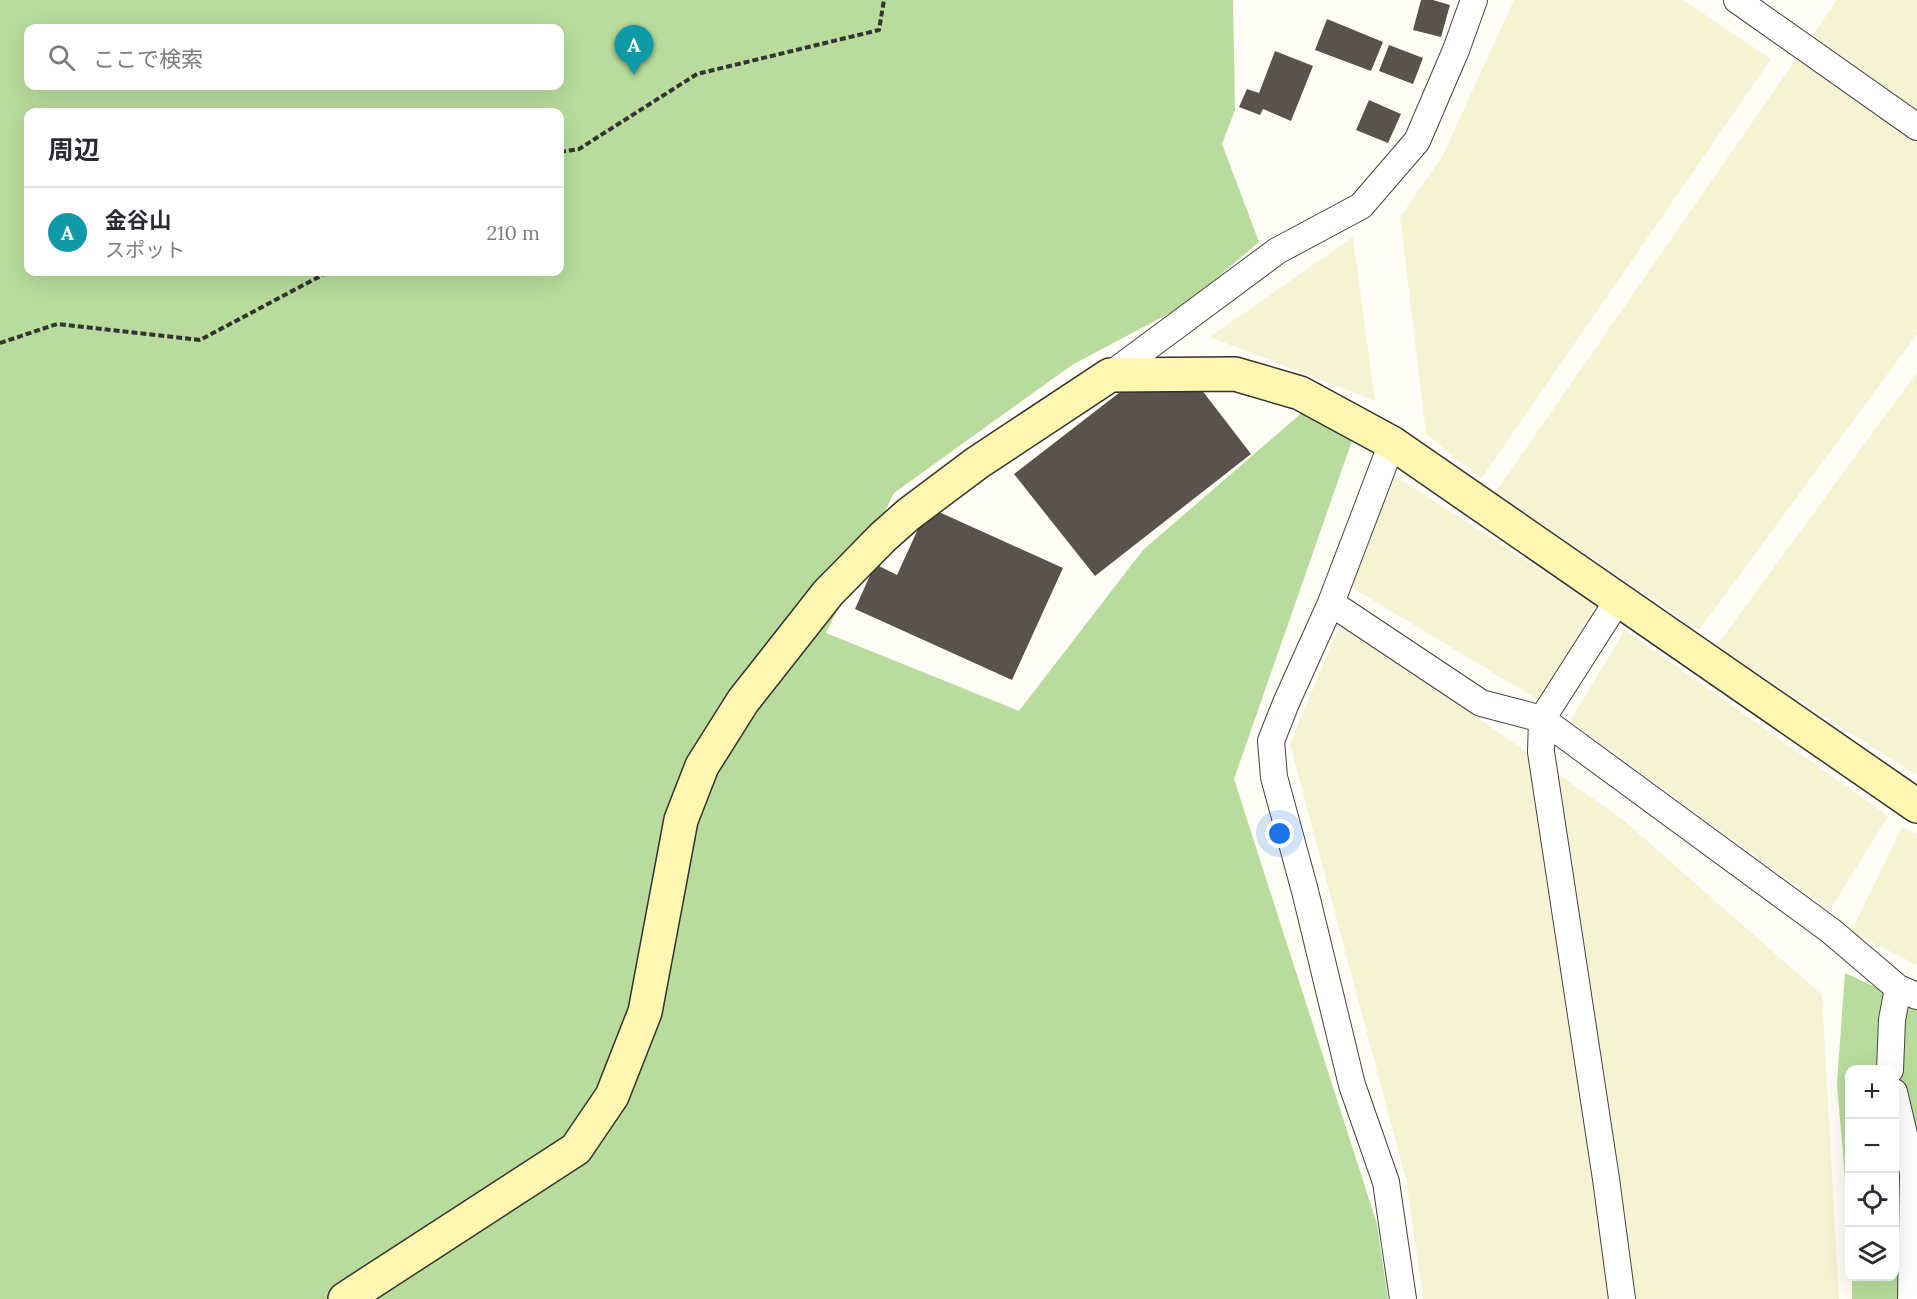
<!DOCTYPE html>
<html lang="ja">
<meta charset="utf-8">
<style>
body{margin:0;font-family:Lora,"Noto Sans JP",serif;background:#f7f7f7;color:#2b2b33}
.controls{position:absolute;right:18px;bottom:18px;display:grid;overflow:hidden;border-radius:12px;box-shadow:0 6px 24px #0002}
.controls button{width:54px;height:54px;display:grid;place-items:center;padding:0;border:0;border-bottom:2px solid #e1e1e2;background:#fff;color:#2b2b33;font:30px sans-serif}
.you{position:absolute;left:1280px;top:834px;width:21px;height:21px;margin:-15px;border:4px solid #fff;border-radius:50%;background:#1a73e8;box-shadow:0 0 0 9px #1a73e833}
.badge{display:grid;place-items:center;width:39px;height:39px;border-radius:50%;background:#0b8043;color:#fff;font-size:20px;font-weight:700}
.pin{position:absolute;translate:-50% -50px;filter:drop-shadow(0 2px 3px #0008)}
.pin::after{content:'';position:absolute;top:32px;width:21px;height:18px;background:inherit;clip-path:polygon(0 0,100% 0,50% 100%)}
.list{margin:0;padding:0;list-style:none}
h2{display:flex;justify-content:space-between;align-items:center;height:78px;margin:0;padding:0 24px;font-size:26px}
h2 small{font-size:20px;font-weight:400;color:#7c7c81}
.list li{display:grid;grid-template-columns:39px 1fr auto;gap:18px;align-items:center;box-sizing:border-box;height:90px;padding:0 24px;border-top:2px solid #e1e1e2}
.list b{display:block;font-size:22px;white-space:nowrap}
.list p{margin:0;font-size:20px;white-space:nowrap;color:#7c7c81}
.list em{font-size:20px;font-style:normal;color:#7c7c81}
.icon{flex:none;width:33px;height:33px;fill:none;stroke:currentColor;stroke-width:2;stroke-linecap:round;stroke-linejoin:round}
.map{position:relative;flex:none;width:1917px;height:1299px;overflow:hidden}
.search{position:absolute;background:#fff;box-shadow:0 6px 24px #0002;left:24px;top:24px;width:540px;height:66px;display:flex;align-items:center;gap:15px;box-sizing:border-box;padding:0 21px;border-radius:12px;color:#7c7c81;font-size:22px}
.panel{position:absolute;background:#fff;box-shadow:0 6px 24px #0002;left:24px;top:108px;width:540px;height:168px;border-radius:12px}
.map>svg:first-child{display:block}
.farmland{fill:#f6f3d4}
.forest{fill:#b9dc9c;fill-rule:evenodd}
.building{fill:#5a524d}
.lines{fill:none;stroke-linecap:round;stroke-linejoin:round}
.street-casing{stroke:#444;stroke-width:28}
.secondary-casing{stroke:#333;stroke-width:36}
.path{stroke:#333;stroke-width:4;stroke-dasharray:6 3;stroke-linecap:butt}
.street{stroke:#fff;stroke-width:26}
.secondary{stroke:#fff6b0;stroke-width:33}
</style>
<div class="map">
<svg width="1917" height="1299" viewBox="0 0 1917 1299">
<rect width="100%" height="100%" fill="#fffdf5"/>
<path class="farmland" d="M1514,0H1683L1771,59L1481,479L1426,434L1400,217L1442,157Z
M1837,0H1917V334L1699,630L1495,493Z
M1353,237L1375,401L1210,337Z
M1917,372V775L1715,648Z
M1394,475L1599,608L1540,701L1351,587Z
M1341,622L1622,819L1822,995L1839,1299H1423L1406,1180L1290,744Z
M1625,630L1888,816L1830,910L1570,721Z
M1902,827L1917,834V965L1851,932Z"/>
<path class="forest" d="M0,0H1233L1235,110L1222,144L1259,242L1185,305L1072,365L894,493L826,633L1019,711L1143,550L1305,410L1353,438L1234,779L1377,1224L1388,1299H0ZM28,28H560V86H28ZM28,112H560V272H28Z
M1845,973L1917,1006V1299H1852V1277L1894,1276V1070H1850L1849,1226L1837,1083Z"/>
<path class="building" d="M1421,0H1433L1450,5L1441,37L1413,30Z
M1327,19L1383,42L1371,71L1315,50Z
M1389,45L1423,58L1413,84L1379,71Z
M1275,51L1313,66L1291,121L1263,109L1260,115L1239,107L1247,89L1259,93Z
M1369,100L1401,114L1388,143L1356,130Z
M1124,389H1201L1251,454L1095,576L1014,474Z
M928,507L1063,568L1012,680L855,609L875,564L897,575Z"/>
<g class="lines">
<g class="street-casing">
<path id="street" d="M1737,0L1917,127
M1110,375L1277,251L1361,206L1417,141L1456,50L1474,0
M1392,443L1331,603L1286,703L1271,741L1274,777L1305,891L1352,1085L1386,1182L1403,1299
M1618,600L1542,719L1541,752L1606,1179L1622,1299
M1331,603L1481,703L1542,719L1831,931L1898,988L1917,996
M1890,1070L1892,1020L1898,988
M1894,1092L1913,1172L1911,1299"/>
</g>
<g class="secondary-casing">
<path id="secondary" d="M345,1299L576,1149L612,1096L645,1012L681,820L702,766L743,701L828,593L883,537L909,514L977,463L1110,375L1235,374L1300,393L1392,443L1917,806"/>
</g>
<path class="path" d="M560,152L579,149L697,74L879,30L884,0
M0,343L57,324L200,340L328,272"/>
<use href="#street" class="street"/>
<use href="#secondary" class="secondary"/>
</g>
</svg>
<div class="controls">
<button>+</button>
<button>−</button>
<button><svg class="icon" aria-label="locate" viewBox="0 0 24 24"><circle cx="12" cy="12" r="6"/><path d="M12 2v4M12 18v4M2 12h4M18 12h4"/></svg></button>
<button><svg class="icon" aria-label="layers" viewBox="0 0 24 24"><path d="M12 4l9 5-9 5-9-5zM3 14l9 5 9-5"/></svg></button>
</div>
<div class="you"></div>
<div class="pin badge" style="left:634px;top:75px;background:#0f9aa8">A</div>
<div class="search"><svg class="icon" aria-label="search" viewBox="0 0 24 24"><circle cx="10" cy="10" r="6"/><path d="M15 15l6 6"/></svg>ここで検索</div>
<section class="panel">
<h2>周辺<small></small></h2>
<ul class="list">
<li><span class="badge" style="background:#0f9aa8">A</span><div><b>金谷山</b><p>スポット</p></div><em>210 m</em></li>
</ul>
</section>
</div>
